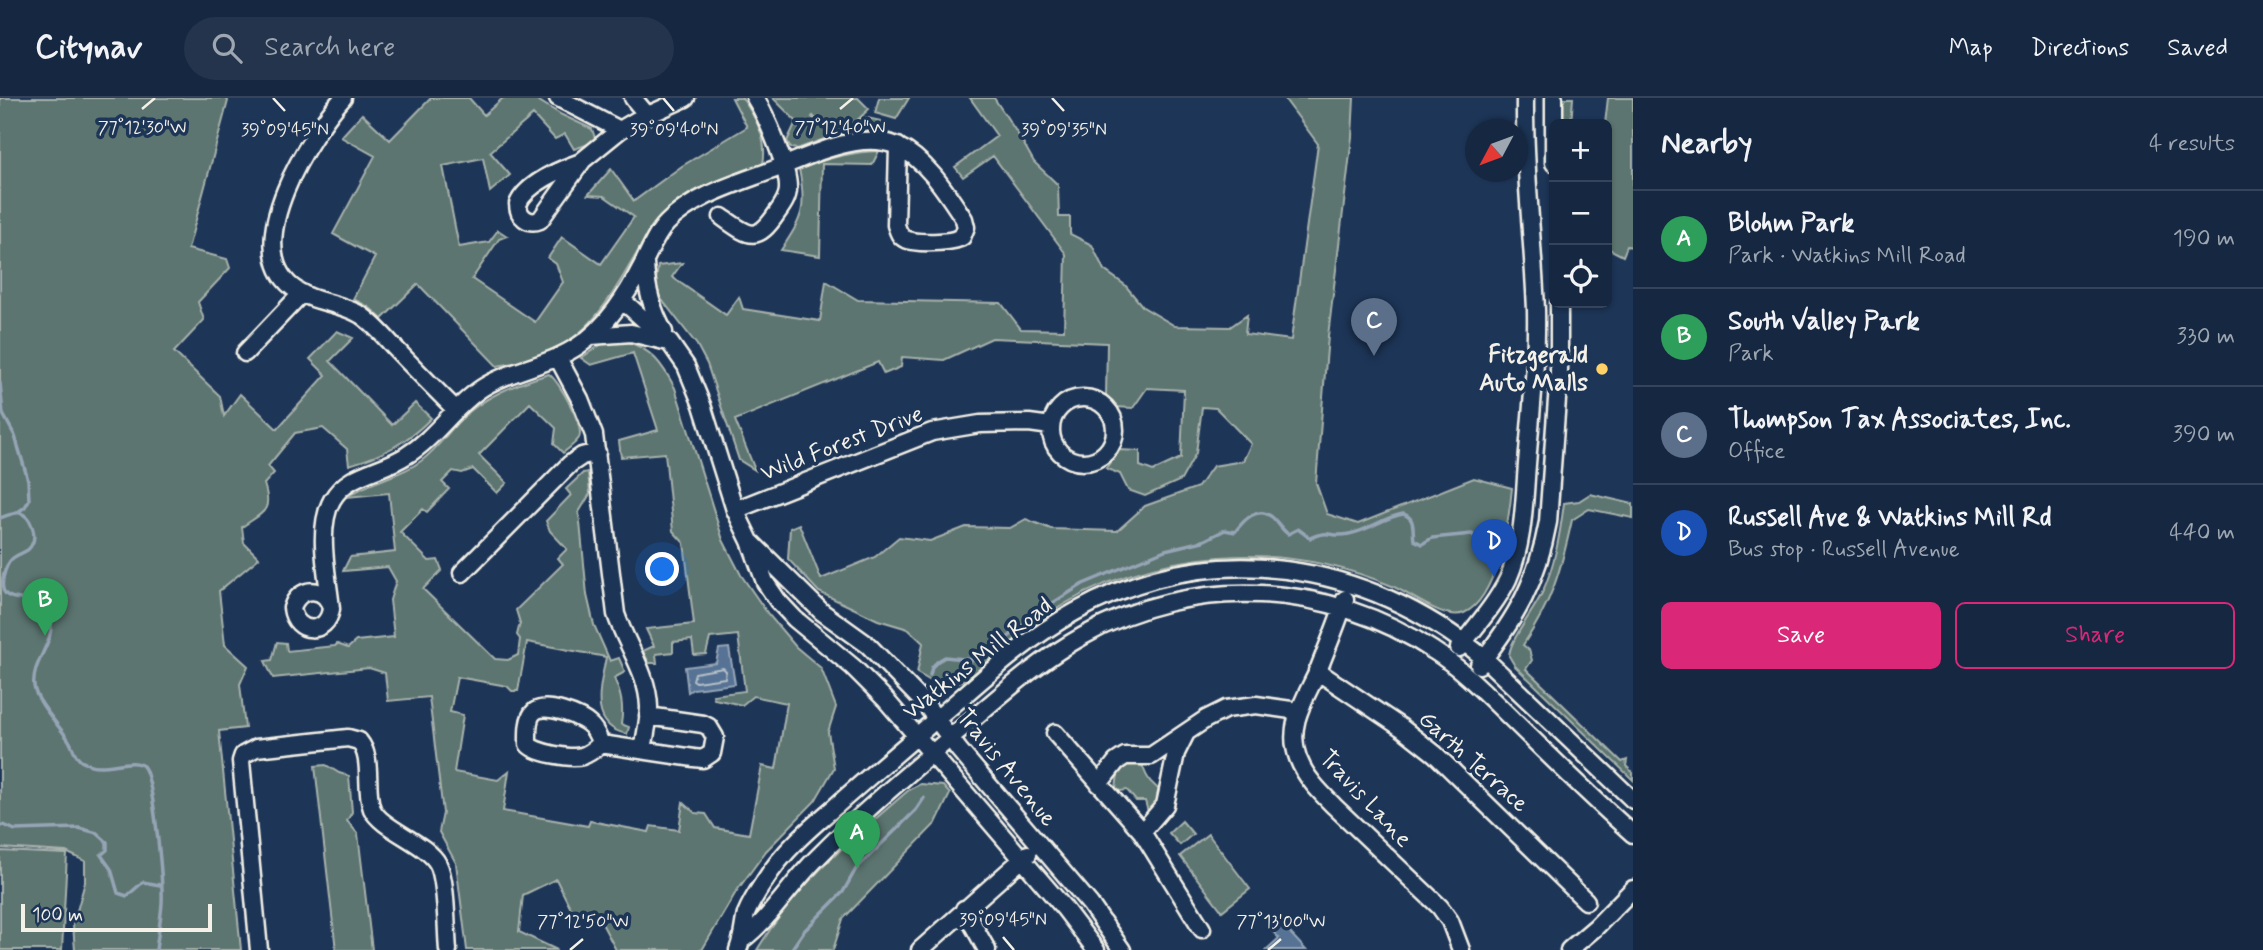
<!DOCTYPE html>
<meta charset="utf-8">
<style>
body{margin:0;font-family:Mynerve,sans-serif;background:#23344c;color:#f1f3f6}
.controls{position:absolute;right:21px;top:21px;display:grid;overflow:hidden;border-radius:10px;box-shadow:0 2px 5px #0004}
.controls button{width:63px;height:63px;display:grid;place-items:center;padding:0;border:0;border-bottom:2px solid #35445a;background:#162841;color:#f1f3f6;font:35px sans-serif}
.compass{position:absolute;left:1465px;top:21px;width:63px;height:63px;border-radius:50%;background:#162841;box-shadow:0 2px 5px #0004;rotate:229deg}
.scale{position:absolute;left:21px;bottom:18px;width:191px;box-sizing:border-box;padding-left:7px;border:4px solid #f4f1e8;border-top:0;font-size:19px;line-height:24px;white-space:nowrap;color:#f4f1e8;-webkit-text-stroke:5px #1d3557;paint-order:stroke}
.you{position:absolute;left:663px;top:472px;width:24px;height:24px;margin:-18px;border:5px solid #fff;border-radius:50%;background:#1a73e8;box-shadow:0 0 0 10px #1a73e833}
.badge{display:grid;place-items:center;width:46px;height:46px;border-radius:50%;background:#db2777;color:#fff;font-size:23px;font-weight:700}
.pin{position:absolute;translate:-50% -58px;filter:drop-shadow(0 2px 4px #0008)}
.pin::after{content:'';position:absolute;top:37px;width:24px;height:21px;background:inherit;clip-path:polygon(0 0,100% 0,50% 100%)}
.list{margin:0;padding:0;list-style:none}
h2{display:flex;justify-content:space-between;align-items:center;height:91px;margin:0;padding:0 28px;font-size:30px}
h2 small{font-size:23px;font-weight:400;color:#9ea6b1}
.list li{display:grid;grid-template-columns:46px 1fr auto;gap:21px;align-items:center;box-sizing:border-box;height:98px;padding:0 28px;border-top:2px solid #35445a}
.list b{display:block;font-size:26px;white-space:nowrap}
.list p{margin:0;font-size:23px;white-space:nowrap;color:#9ea6b1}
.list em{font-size:23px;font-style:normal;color:#9ea6b1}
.actions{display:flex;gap:14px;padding:21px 28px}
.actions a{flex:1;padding:16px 0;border:2px solid #db2777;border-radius:10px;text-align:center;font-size:24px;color:#db2777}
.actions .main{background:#db2777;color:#fff}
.icon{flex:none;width:38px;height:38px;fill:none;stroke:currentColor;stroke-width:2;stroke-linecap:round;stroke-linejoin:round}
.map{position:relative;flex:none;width:1633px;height:852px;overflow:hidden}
header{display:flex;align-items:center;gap:42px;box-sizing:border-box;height:98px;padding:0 35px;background:#162841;border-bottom:2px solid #35445a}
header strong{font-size:33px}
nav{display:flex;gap:38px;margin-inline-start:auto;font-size:24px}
.search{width:490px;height:63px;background:#23344c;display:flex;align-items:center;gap:18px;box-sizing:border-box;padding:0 24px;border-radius:38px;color:#9ea6b1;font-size:26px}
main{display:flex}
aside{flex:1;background:#162841}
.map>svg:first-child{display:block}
.green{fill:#5c7470;stroke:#a8b2ac;stroke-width:2}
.water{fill:#577395;stroke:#96a5b6;stroke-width:2}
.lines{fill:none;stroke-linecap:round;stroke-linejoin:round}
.shore{stroke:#b5bfc7;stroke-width:2}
.stream{stroke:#96a5b6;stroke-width:3.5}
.minor-casing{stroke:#f4f1e8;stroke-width:21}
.minor{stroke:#1d3557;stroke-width:16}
.ticks{fill:none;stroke:#f4f1e8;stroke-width:2.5}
.poi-dot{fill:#ffd166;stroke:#1d3557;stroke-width:2.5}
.labels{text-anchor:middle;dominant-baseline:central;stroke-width:7;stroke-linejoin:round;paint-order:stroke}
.poi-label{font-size:24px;font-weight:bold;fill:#f4f1e8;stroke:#1d3557;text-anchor:end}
.street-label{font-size:24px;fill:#f4f1e8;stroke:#1d3557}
.ticks-label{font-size:18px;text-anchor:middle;fill:#f4f1e8;stroke:#1d3557;stroke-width:7;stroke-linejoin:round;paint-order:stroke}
</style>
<header>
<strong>Citynav</strong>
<div class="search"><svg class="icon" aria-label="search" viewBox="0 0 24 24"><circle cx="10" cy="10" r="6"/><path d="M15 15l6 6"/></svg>Search here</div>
<nav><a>Map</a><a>Directions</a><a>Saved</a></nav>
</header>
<main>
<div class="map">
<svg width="1633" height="852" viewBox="0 0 1633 852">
<rect width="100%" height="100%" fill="#1d3557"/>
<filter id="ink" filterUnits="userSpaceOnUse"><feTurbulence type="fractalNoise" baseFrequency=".0143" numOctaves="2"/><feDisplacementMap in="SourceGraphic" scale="14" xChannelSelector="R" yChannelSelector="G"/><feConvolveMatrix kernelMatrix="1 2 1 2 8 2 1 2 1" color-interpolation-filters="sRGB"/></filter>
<g filter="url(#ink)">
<path class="green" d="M0,0H226L228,3L188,151L227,161L230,170L198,204L204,222L174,254L220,298L224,318L240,296L277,331L326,277L310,261L337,233L353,240L330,263L392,327L415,305L431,320C407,345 381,358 349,367L347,351L323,330L295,335L268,368L274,375L264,386C273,414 263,414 242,429L244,445L259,460L219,493L225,547L248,568L240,586L245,630L219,633L241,852H75L73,827L85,784V763L66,754L0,750Z
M431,0H469L484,17L503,0H534L562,17L592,31L595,40L589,46L574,51L565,36L555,41L533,17L490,54L510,77L490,94L483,60L443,68L459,149L489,144L498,132L507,138L499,141L472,181L535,224L563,184L556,166L548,160L562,139L601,166L634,119L604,98L588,97L611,71L634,103L682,68L747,29L732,0H742C756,20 768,41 763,66C728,80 690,88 663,116C649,130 641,149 631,165C594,229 572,256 497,268L418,186L382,221L369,209L353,201L375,159L333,136L375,58L341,39L362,16L390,42Z
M773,0H858L869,11L850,29H846L842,25L836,29L826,25L821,26L813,18L812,19L821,28L826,27L836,31L842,27L846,31H851L863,19L881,23L882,32L841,35L797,51L791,50L787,43L795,26L800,31L802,29Z
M879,0H909L896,21L875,15Z
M970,0H994L1021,41L1034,64L1058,87L1059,119H1070V136L1092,147L1104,172L1125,187L1143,209L1175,228L1230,229L1247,217L1245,236L1291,242L1318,46L1284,0H1354L1352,39L1328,238L1316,385L1327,416L1358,426L1474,380L1512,390C1509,422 1497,501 1464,515C1445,523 1411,496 1392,488C1338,465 1278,455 1220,459C1160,463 1096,483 1046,518C1027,532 1009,546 991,560C984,567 976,576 967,581C959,585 945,585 936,586L917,575L923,545L908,531L878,522L819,494L788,461L790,430L799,426L821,481L875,459L899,439L930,443L966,429L1010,430L1026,421L1051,431L1117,433L1145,408L1198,389L1213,368L1243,363L1251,346L1216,310L1202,309L1196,355L1181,382L1145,398L1128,392L1120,376L1106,370L1119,352L1140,353V368L1153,373L1181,360L1184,292L1147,290L1133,310L1115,309L1106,299L1107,245L992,240L944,262L902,259L901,269L884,276L878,264L735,322L755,372L739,362L707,266L697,247L659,198L656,182L658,168L682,165L672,179L726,217L739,199L743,211L820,223L826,183L858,202L1001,205L1021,231L1064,232L1066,156L993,58L963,79L955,69L997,38Z
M1560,0H1573L1571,26H1560Z
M1608,0H1633V149L1627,148L1623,158L1607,150L1605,26Z
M879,53L872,67L822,66L820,158L781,152C803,119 807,110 799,71C826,60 850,54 879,53Z
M625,243C652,251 662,266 675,290L723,442L741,477L768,516L796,549L821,570L836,609L828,634L834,670L815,703L766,753L736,794L702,852H616L597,816H561L571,811L556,781L523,797L519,834L557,852H467L456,765L439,734L443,715L429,599L388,603L385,575L369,570L273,580L265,563L272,562L277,544L286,545L287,553L335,548L337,546L348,550L356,543L394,539L390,502L396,483L388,469L343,473L350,459L395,454L389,395L347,399C370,382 398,380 421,363C436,352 446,337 458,324C483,298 516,286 549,276C559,283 585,329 579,340C576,345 568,351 563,355L554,346L556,330L530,305L479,357L507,385L497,395L473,371L462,375L453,373L442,384L449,391L427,414L423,411L400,434L429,463L438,462L442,472L423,491L495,561L508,562L518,557L520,541L517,537L520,525L516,512L563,466L558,460L567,451L550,433L546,423L571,397L566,391L583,375L588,374L590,396L579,414L587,497L594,527L610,563L619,560L625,574L614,580C621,596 624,608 621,626L629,629L627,636C587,628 601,587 606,559L527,544L518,593H512L507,588L457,579L450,614L463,617L454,674L498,682L509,673L503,713L588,728L590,723L649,734L651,728L679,732L683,704L695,715L706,716L715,730L749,736L762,668L776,671L787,605L753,598L742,607L714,601L713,597L745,593L738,537L710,540L706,556L694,557L692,542L673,544V554L656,556L657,565H649L643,553L654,548L646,531L694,526L684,445L673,433L665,355L621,359L619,343L658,332L633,255L591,267L581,260L602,246Z
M1590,396L1633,406V420L1589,411L1572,422C1561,472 1552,504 1523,547L1529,552L1532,562L1526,571L1622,664L1627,662L1626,668L1633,675V682L1515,568L1509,558C1510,541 1534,513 1542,495C1555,467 1560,436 1564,405L1579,403Z
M1129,664H1140C1144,669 1144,674 1148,680C1152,688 1160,689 1162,698L1151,714H1148L1145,703H1136L1127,692L1120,693L1116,690L1118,676Z
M326,667L339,675L349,678L352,714L347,723L358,736L372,852H336L315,668Z
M920,686L943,688L950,696L936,725L843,821L833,852H757C797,785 852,741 910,691Z
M1182,723L1193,736L1180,747L1169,735Z
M1208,736L1250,791L1222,813L1180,758Z
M0,753L67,756L62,852H0Z"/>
<path class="water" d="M729,550L735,586L693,591L688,594L685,569L716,565L719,551Z
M1278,822L1306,852H1266L1279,840L1269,830Z"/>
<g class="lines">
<path class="shore" d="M723,570L726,573L725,580L696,584L693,582L695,575Z"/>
<path class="stream" d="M0,285L3,316L15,338L28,382L29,402L25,409L18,414
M0,420C6,418 14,414 20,415C31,418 37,437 32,446C29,454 22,454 16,458C6,463 1,481 3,491C7,509 47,492 51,523C54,546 31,565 34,588C35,602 60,629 68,641C73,648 74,658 81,663C84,665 88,666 91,667C106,672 133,659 143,668C154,680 163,785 162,805C161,820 158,836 156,852
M930,577L932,569L938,563L945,559L973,562L988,556L1037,515L1083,486L1165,452L1203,443L1225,432L1235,434C1243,423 1257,407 1272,419C1278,424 1281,431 1288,436L1298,431L1310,440C1330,431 1331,440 1349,436C1368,433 1384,419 1403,416C1416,420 1412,431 1414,442L1422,446L1432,440L1472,436C1481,442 1474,454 1488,456
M0,728L4,727L15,732L79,730L97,735L107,744V752L101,757L111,771L118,795L127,798L143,784L160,787
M791,852L804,833L843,794L856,771L916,712L924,700"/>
<g class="minor-casing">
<path id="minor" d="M343,0C310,37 240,146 292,189C312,205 339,204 361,217C374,226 385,239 395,250C415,271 435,291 455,311
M558,0L620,32
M633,0L647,17
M1554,0V65
M581,64C561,71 526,86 518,106C518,118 528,127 540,122L583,62L620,32L637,22L686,0
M722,119C749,138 756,146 777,115C782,108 788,100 788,91C789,71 766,17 755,0
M645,165C646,190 652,212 664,234
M622,202L670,245L686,268L702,307L735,412L750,443L765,484L778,503L795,521L853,569L885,601L1064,810L1096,852
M591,238L631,235L664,243
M245,255L302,195
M558,260L580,301L594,337L616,516C626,547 648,575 649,609C649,623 645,638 643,652
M1051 332a32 32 0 1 1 64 0a32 32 0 1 1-64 0Z
M735,412L932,334L980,326L1029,325L1051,328
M752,445L822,514L868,547L926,607L959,652L1090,806L1122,852
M462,475L570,366L582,358L597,354
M1345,501C1338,525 1327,549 1318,573C1305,601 1286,628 1298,660C1305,679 1320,694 1334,708L1440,809L1450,823L1461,852
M331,511C327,488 299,487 292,510C295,536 327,538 331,511C328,479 316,431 332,402C348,374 382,374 407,357C436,339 453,309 482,290C512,271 548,268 578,248C607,229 627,197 643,166C650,152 656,136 667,125C695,96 743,84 780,69C804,60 829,48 855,44C868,42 884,42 897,48C926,61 947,95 964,121L966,129L962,139C952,145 916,146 905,141C899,138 898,133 896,127L898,48
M1459,550C1476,528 1496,506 1508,481C1524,445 1524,404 1527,366C1531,315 1537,264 1536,212C1533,141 1524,71 1525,0
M1479,567C1517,519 1537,484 1548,424L1559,274V205
M1317,573L1402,630L1435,656L1586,803
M1055,635L1142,734L1202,831
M601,646C598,639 596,632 590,627C581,618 544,604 534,614C527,620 528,638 528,646C534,655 571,661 582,658C589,656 595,651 601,646L694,660L703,661L712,655L715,639L709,629L703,626L648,618
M1099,686L1116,664L1125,658H1151L1206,621L1226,611L1256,607L1298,613
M1142,734L1165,707L1176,655L1185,637
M964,811L987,852
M742,842C771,820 790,787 816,761C860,716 909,675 956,635C997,601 1036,564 1083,538C1192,476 1330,483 1434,553C1464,572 1488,598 1513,622C1553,661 1592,700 1633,736
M259,852L241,663L243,657L256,650L348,640L359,643C374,661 364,690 372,711C381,731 427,745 438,766C447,783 446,832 448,852
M738,852C743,840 743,828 746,816C750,806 758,793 764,784C782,754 810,730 837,707C868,679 901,652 933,624C978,586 1022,543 1075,514C1212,438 1365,463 1484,560L1633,702
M920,852L1028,756
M1569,852L1596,829L1633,791"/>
</g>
<use href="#minor" class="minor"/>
</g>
</g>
<path class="ticks" d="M273,0L285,13M663,0L674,13M1052,0L1064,13M142,11L155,0M840,11L853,0M1003,839L1014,852M570,852L583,841M1268,852L1281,841"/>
<circle class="poi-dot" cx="1602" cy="271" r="7"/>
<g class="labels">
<g class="poi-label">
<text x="1588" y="257">Fitzgerald<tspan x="1588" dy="28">Auto Malls</tspan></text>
</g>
<g class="street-label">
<text transform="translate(842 346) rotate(-21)">Wild Forest Drive</text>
<text transform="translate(978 561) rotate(-38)">Watkins Mill Road</text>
<text transform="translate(1473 664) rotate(42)">Garth Terrace</text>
<text transform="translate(1006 670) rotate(51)">Travis Avenue</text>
<text transform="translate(1365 701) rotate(47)">Travis Lane</text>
</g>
</g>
<g class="ticks-label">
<text x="142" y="35">77°12'30"W</text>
<text x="840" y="35">77°12'40"W</text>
<text x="285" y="37">39°09'45"N</text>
<text x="674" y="37">39°09'40"N</text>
<text x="1064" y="37">39°09'35"N</text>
<text x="1003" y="827">39°09'45"N</text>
<text x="583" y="829">77°12'50"W</text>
<text x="1281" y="829">77°13'00"W</text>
</g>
</svg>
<div class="controls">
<button>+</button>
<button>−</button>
<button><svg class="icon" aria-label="locate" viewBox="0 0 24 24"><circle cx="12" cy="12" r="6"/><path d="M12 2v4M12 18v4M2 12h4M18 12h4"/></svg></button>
</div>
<svg class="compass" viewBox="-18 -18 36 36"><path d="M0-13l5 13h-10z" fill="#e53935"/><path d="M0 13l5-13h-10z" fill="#9ea6b1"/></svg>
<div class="scale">100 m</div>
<div class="you"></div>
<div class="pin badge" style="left:857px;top:770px;background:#2e9e5b">A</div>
<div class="pin badge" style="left:45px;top:538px;background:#2e9e5b">B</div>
<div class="pin badge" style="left:1374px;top:258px;background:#5c6f8a">C</div>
<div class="pin badge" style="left:1494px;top:479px;background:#1a4fb4">D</div>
</div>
<aside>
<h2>Nearby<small>4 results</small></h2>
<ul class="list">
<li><span class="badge" style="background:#2e9e5b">A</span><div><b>Blohm Park</b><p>Park · Watkins Mill Road</p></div><em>190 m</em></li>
<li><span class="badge" style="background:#2e9e5b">B</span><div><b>South Valley Park</b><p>Park</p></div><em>330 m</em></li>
<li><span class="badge" style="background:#5c6f8a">C</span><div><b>Thompson Tax Associates, Inc.</b><p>Office</p></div><em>390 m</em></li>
<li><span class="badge" style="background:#1a4fb4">D</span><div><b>Russell Ave &amp; Watkins Mill Rd</b><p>Bus stop · Russell Avenue</p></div><em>440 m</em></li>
</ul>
<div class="actions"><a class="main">Save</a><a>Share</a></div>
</aside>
</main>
